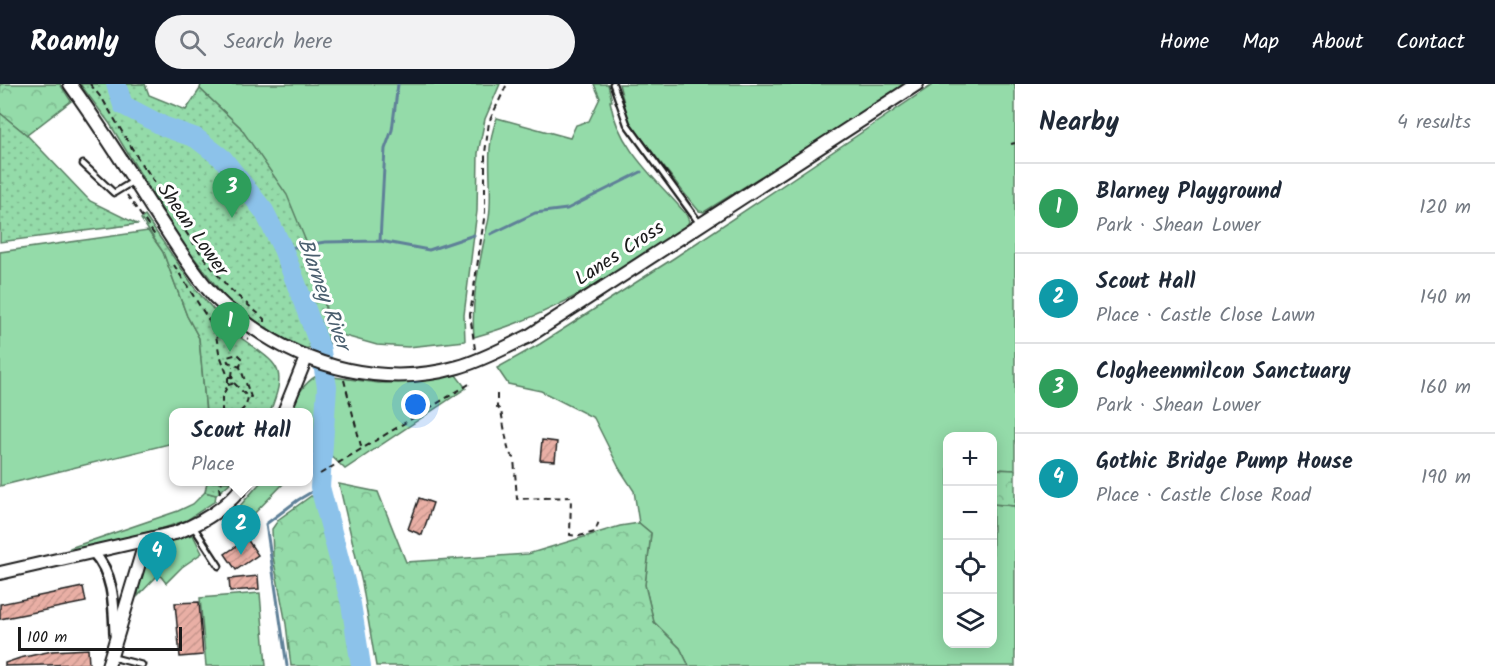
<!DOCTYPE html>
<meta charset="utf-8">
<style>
body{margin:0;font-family:Kalam,sans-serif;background:#f2f2f3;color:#1f2937}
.controls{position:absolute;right:18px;bottom:18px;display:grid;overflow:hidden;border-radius:12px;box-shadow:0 3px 15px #0003}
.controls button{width:54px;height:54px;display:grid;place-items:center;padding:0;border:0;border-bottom:2px solid #e0e1e3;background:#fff;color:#1f2937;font:30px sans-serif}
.scale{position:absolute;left:18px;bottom:15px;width:164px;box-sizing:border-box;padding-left:6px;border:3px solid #1c1c1c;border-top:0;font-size:16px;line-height:21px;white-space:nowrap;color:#1c1c1c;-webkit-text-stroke:4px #fff;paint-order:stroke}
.you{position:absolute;left:416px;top:321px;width:21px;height:21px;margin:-15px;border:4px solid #fff;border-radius:50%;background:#1a73e8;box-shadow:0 0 0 9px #1a73e833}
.badge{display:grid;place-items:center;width:39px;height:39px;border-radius:50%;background:#111827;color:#fff;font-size:20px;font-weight:700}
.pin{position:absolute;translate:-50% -50px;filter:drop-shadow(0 2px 3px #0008)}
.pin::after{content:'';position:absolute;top:32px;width:21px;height:18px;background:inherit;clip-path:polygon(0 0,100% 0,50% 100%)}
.popup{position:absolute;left:169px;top:324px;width:144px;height:78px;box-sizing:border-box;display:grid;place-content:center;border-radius:12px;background:#fff;filter:drop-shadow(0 2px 4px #0005);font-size:20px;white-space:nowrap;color:#747a83}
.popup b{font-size:22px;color:#1f2937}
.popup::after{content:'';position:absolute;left:50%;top:100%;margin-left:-12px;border:12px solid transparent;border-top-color:#fff}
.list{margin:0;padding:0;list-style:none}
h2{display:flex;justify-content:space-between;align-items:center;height:78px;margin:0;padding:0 24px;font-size:26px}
h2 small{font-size:20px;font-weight:400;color:#747a83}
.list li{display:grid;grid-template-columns:39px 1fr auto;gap:18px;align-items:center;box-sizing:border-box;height:90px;padding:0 24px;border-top:2px solid #e0e1e3}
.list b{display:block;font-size:22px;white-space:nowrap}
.list p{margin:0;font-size:20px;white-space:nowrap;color:#747a83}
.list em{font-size:20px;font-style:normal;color:#747a83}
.icon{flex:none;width:33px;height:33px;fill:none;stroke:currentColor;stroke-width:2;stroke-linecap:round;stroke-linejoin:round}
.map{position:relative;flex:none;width:1015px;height:582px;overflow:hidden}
header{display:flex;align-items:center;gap:36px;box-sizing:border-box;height:84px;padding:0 30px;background:#111827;color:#fff}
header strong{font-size:28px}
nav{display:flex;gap:33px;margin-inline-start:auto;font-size:21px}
.search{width:420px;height:54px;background:#f2f2f3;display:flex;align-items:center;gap:15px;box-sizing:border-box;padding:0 21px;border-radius:33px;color:#747a83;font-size:22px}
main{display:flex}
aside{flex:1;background:#fff}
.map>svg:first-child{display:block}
.grass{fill:#94dba9;stroke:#587c62;stroke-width:1.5}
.forest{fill:url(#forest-crowns);stroke:#587c62;stroke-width:1.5}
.park{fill:url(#park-dots);stroke:#587c62;stroke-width:1.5}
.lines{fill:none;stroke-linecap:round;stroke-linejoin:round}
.stream{stroke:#5f8098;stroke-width:3}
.river{stroke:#8cc2ea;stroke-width:20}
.building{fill:url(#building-hatch);stroke:#1c1c1c;stroke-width:1.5}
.service-casing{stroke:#1c1c1c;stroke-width:9}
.minor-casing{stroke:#1c1c1c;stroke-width:14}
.tertiary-casing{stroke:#1c1c1c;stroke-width:16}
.path{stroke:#1c1c1c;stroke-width:2;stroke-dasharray:6 4.5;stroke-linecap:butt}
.service{stroke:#fff;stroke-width:4.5}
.minor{stroke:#fff;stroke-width:9}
.tertiary{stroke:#fff;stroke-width:12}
.labels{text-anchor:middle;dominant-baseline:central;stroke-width:6;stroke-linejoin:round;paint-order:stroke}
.street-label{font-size:20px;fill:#1c1c1c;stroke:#fff}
.water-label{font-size:21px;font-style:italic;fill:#495e6e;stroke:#fff}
</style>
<header>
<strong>Roamly</strong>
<div class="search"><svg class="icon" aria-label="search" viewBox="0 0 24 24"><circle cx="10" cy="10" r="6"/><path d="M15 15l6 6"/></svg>Search here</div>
<nav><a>Home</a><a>Map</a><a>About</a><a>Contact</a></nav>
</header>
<main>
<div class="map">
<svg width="1015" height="582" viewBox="0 0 1015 582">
<defs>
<pattern id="forest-crowns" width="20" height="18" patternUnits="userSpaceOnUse" patternTransform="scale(1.5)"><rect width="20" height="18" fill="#94dba9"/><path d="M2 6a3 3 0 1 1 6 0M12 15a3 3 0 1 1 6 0" fill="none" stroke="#7fbb91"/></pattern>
<pattern id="park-dots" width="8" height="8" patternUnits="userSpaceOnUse" patternTransform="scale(1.5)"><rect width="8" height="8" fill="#94dba9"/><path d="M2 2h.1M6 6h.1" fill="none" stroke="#7fbb91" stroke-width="1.8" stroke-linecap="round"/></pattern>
<pattern id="building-hatch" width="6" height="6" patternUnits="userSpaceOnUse" patternTransform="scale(1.5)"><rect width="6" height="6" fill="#e9afa5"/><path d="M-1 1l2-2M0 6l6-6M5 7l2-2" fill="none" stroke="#c7968d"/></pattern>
</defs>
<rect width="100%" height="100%" fill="#fff"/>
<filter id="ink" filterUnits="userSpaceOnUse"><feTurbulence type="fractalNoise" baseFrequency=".0167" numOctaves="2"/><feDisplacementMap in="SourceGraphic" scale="12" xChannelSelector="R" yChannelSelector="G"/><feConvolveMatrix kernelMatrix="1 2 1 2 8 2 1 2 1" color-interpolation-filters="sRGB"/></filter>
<g filter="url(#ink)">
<path class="grass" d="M201,0H500L485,35L478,69L477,127L464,231L465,257L408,263L377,261L327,247L324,189L240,43L200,5Z
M594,0H608L612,17H610C618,64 656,95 686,130L689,137L687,142C632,179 576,217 514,240C501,245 488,249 474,253C471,219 478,186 485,152C486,146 488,140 489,134C494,100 483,68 497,34L570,54L576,41L589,37L600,14Z
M619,0H905L872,23L704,128L699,127L684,109L629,38Z
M934,0H1015V386L993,385L992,352H948V560H992L993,420L1015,422V582H689L680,564L654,539L645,501L651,449L639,439L634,407L619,384L594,334L541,307L508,300L497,284L540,260L674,174Z
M148,147L163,168L187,232L199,254L206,328H174L173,359L0,402V168Z
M318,291L379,299L418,297L456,291L466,304L345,385L320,361L309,373L308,328H291C297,312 302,300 318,291Z
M261,398H285L246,438L239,423Z
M205,408L216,411L215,417L187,436L161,445L68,467L70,464L178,427L193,420Z
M193,451L202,469L182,483L166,499L159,490L138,512C139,497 146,474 157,464C166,456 182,453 193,451Z
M260,509L266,582H206L200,514Z"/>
<path class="forest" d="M0,0H60L71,17L27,51L0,29Z
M992,385L1015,386V422L993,420Z
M339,400L378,408L406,478L528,470L620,442L639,439L651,449L645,501L654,538L680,564L689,582H376L362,499Z
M311,412H318L321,414L351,548L356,582H291L286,540L273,473L272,445L279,435Z"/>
<path class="park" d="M80,0H145L149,11L186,26L200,5L240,43L287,111L307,160L324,189L325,233L330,260L303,265L262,244L228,217L181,157L110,40Z
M0,29L27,51L90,117L137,140L0,158Z
M145,132L197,207L213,225L239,249L240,253C277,281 289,281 270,328H206L199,254L187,232L163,168L141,135Z
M207,398H231L216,411L205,408Z"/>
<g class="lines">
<path class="stream" d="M491,150L535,129L567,125L641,88
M380,157L385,65L392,46L398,0
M283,165L325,158L380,157L429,166L474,151
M287,582L266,440L298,416L320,403"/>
<path class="river" d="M116,0L123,21L165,43L196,54L223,75L264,127L283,165L320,262L327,303L320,403L351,520L361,582"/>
</g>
<path class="building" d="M542,356L557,358L555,377L540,376Z
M419,414L433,419L422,451L408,445Z
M247,455L258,471L236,486L225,470Z
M258,492L259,505L230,507L229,495Z
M83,503L86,518L0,535V520Z
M199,518L203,571L180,573L175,519Z
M88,565L89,580L5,582V579L20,574L52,567Z"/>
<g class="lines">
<g class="service-casing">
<path id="service" d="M613,0L627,40L700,140
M83,80L114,109L132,98
M193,442L219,482
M111,573L142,581"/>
</g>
<g class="minor-casing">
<path id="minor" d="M93,468C114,490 114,521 115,550"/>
</g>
<g class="tertiary-casing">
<path id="tertiary" d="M70,0C100,42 128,86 155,129C172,154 188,181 207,204C218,218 233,230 248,240C308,284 385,304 458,283C483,276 506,263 529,252L917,0
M284,328L306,274
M0,489L175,449C202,439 229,422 246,398
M108,582L146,456"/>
</g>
<path class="path" d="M90,0L103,16L145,86
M1011,60L1015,59
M146,85C170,123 193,163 223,197C235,212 251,222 264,235V238
M127,111L156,153
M174,181L215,246L219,268L228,293V301L222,313V328
M216,251H238L249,255
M475,265L470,231L485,128V69L489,38L507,0
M228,293H232L234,296L232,300L228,301
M232,293L233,282
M344,296L362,366
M234,299L248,313H251L240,283L242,274L238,270L227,273L228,278L240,283
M497,310V323L501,327L509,369L514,374L517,415L571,413L570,451L579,452L595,448L599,437
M240,328L246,322L248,313
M320,390L471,299
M220,409L219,403L222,398"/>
<use href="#service" class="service"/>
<use href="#minor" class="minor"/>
<use href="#tertiary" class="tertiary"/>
</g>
</g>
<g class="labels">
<g class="street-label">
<text transform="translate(192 146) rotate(55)">Shean Lower</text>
<text transform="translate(620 170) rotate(-33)">Lanes Cross</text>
</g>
<g class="water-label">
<text transform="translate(323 210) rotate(70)">Blarney River</text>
</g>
</g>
</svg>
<div class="controls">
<button>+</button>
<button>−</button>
<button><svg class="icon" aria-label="locate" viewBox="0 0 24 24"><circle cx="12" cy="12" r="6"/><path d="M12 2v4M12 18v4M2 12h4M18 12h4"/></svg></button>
<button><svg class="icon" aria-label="layers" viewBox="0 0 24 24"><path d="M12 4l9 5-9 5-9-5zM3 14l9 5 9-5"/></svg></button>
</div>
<div class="scale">100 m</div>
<div class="you"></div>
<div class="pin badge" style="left:230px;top:268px;background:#2e9e5b">1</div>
<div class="pin badge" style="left:241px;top:471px;background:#0f9aa8">2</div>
<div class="popup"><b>Scout Hall</b>Place</div>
<div class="pin badge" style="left:232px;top:134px;background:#2e9e5b">3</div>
<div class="pin badge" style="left:157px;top:498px;background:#0f9aa8">4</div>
</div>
<aside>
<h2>Nearby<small>4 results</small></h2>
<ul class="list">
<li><span class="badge" style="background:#2e9e5b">1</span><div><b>Blarney Playground</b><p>Park · Shean Lower</p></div><em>120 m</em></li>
<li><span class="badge" style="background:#0f9aa8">2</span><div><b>Scout Hall</b><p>Place · Castle Close Lawn</p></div><em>140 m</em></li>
<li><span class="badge" style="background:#2e9e5b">3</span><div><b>Clogheenmilcon Sanctuary</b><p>Park · Shean Lower</p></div><em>160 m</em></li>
<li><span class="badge" style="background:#0f9aa8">4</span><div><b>Gothic Bridge Pump House</b><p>Place · Castle Close Road</p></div><em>190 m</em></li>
</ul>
</aside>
</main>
